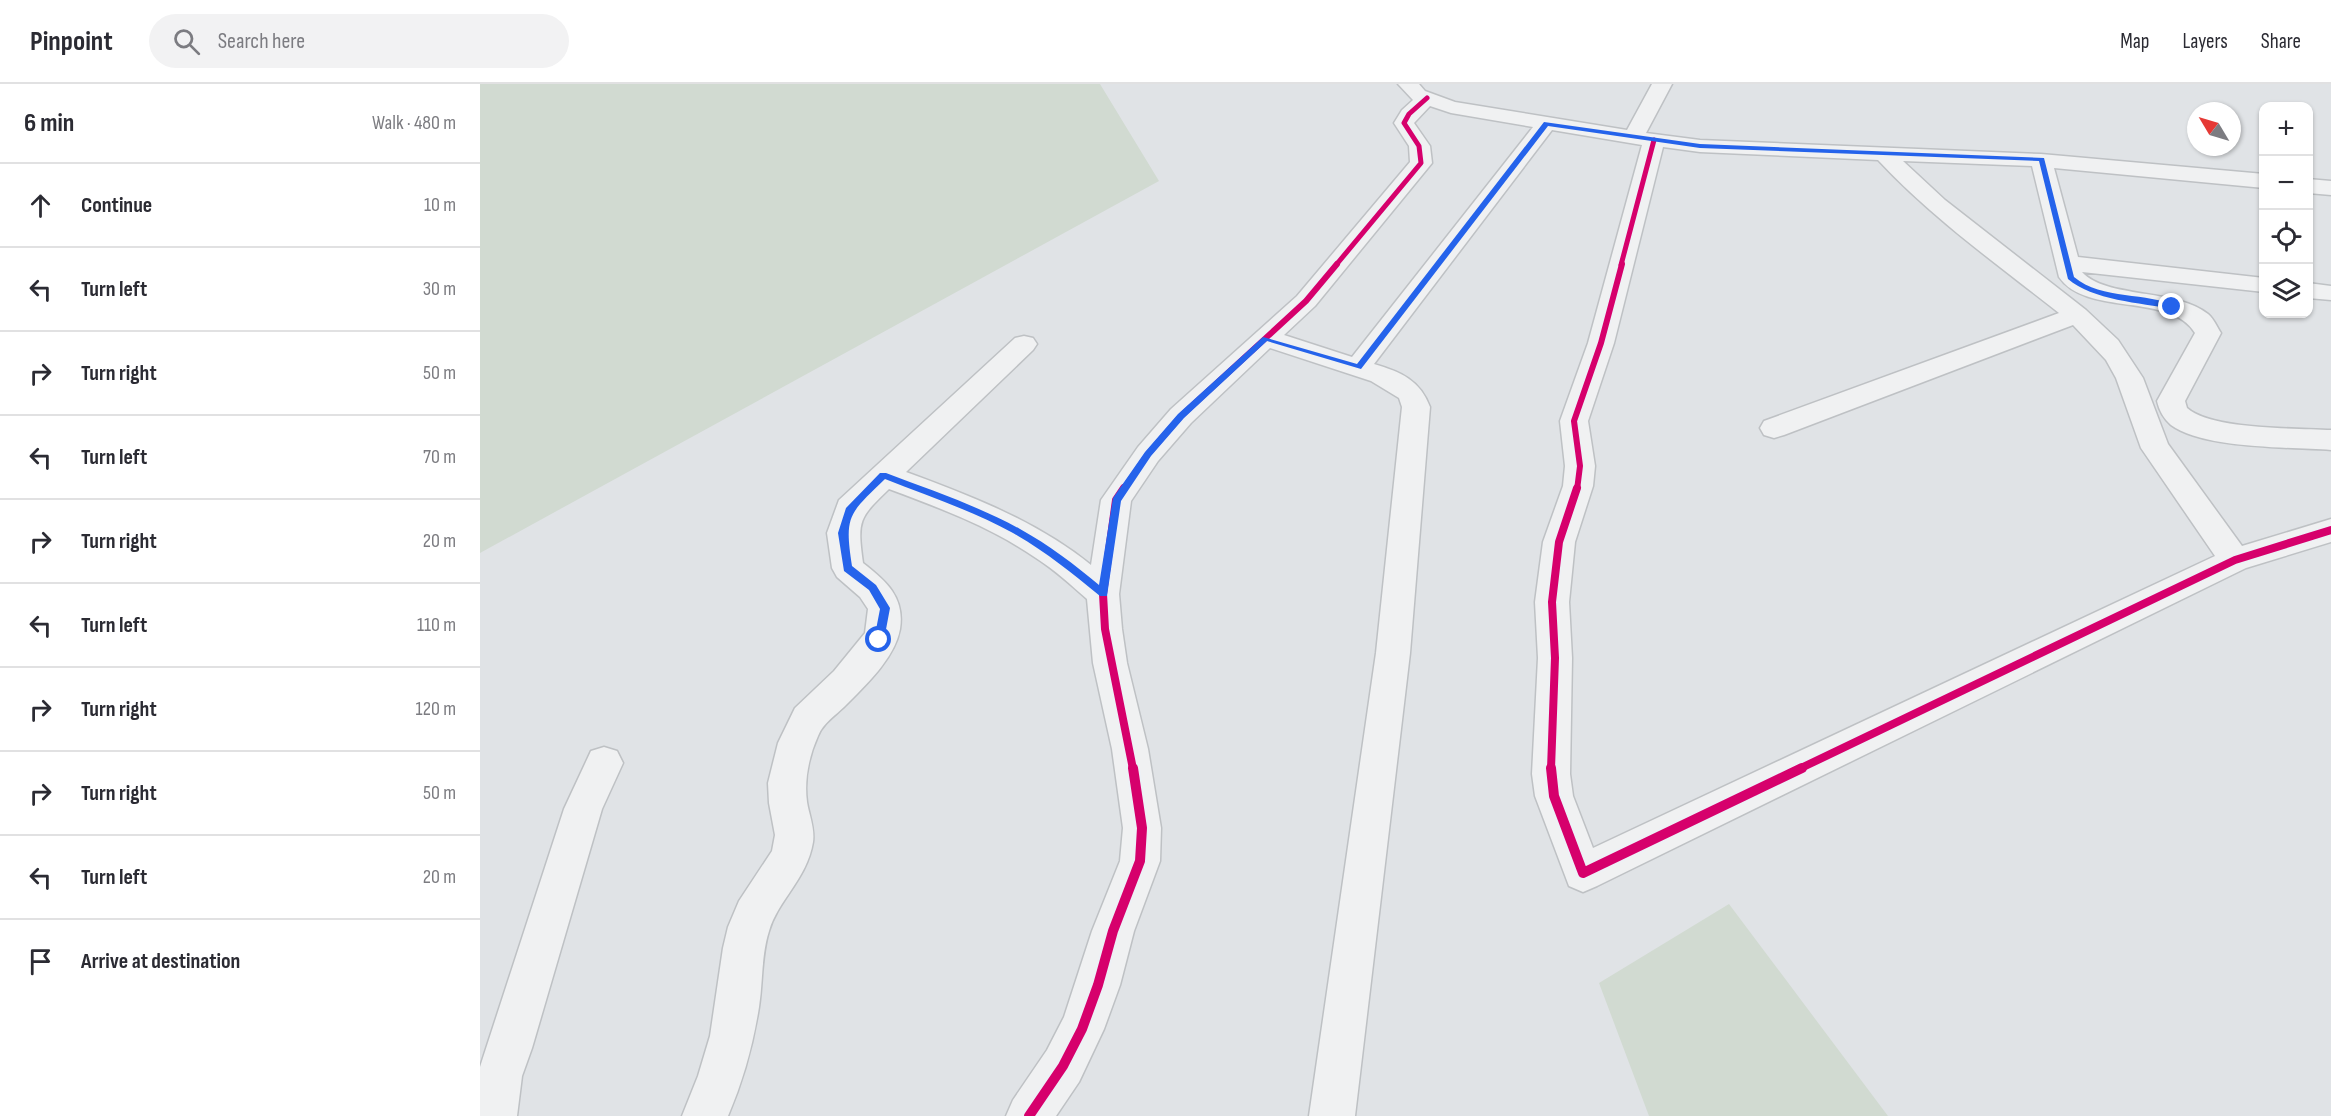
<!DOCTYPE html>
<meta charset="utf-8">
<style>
body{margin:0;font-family:"Sofia Sans Condensed",sans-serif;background:#f2f2f3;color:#2b2b33}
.controls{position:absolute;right:18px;top:18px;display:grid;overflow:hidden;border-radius:12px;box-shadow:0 2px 4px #0004}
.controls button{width:54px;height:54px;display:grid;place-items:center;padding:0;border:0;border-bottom:2px solid #e1e1e2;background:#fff;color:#2b2b33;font:30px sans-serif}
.compass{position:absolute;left:1707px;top:18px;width:54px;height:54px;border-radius:50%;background:#fff;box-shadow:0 2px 4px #0004;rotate:308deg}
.stop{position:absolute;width:18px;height:18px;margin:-14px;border:4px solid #2563eb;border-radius:50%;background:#fff}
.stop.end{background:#2563eb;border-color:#fff;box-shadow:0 2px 6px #0008}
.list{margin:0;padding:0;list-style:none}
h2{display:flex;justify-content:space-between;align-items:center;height:78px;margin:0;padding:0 24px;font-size:26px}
h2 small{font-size:20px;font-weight:400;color:#7c7c81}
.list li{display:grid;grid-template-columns:39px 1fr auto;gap:18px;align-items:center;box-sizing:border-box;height:84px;padding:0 24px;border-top:2px solid #e1e1e2}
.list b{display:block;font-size:22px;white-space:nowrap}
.list em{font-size:20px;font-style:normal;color:#7c7c81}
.icon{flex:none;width:33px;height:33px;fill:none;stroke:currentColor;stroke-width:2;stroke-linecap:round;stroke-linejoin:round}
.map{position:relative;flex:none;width:1851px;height:1032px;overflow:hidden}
header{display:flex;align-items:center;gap:36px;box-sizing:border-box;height:84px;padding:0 30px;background:#fff;border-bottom:2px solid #e1e1e2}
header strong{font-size:28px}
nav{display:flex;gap:33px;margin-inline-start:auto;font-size:21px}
.search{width:420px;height:54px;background:#f2f2f3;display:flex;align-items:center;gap:15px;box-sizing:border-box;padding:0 21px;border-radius:33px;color:#7c7c81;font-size:22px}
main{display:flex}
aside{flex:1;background:#fff}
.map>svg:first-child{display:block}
.green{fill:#d1dad1}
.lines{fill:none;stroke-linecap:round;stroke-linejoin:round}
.street-casing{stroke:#bec1c4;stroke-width:3}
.street{fill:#f0f1f2;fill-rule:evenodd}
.cycleway-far3-casing{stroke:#edf1f6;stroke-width:8}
.cycleway-far2-casing{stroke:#edf1f6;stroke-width:9}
.cycleway-far1-casing{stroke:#edf1f6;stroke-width:11}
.cycleway-casing{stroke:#edf1f6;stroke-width:14}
.cycleway-far3{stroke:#d6006c;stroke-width:5}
.cycleway-far2{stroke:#d6006c;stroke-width:6}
.cycleway-far1{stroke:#d6006c;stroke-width:8}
.cycleway{stroke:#d6006c;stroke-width:10}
.route{fill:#2563eb}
</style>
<header>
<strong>Pinpoint</strong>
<div class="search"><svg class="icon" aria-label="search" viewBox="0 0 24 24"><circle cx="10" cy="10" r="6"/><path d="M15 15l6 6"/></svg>Search here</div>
<nav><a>Map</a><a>Layers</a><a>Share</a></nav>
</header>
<main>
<aside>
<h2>6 min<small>Walk · 480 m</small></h2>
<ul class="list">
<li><svg class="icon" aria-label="ahead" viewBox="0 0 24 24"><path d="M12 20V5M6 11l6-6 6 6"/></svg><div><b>Continue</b></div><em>10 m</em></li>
<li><svg class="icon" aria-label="left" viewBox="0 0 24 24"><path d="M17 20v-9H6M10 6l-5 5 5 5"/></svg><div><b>Turn left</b></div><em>30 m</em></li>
<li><svg class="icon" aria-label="right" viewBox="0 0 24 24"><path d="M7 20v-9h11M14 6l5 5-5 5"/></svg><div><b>Turn right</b></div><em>50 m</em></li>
<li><svg class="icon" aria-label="left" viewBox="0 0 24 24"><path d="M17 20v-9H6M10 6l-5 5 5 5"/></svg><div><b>Turn left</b></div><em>70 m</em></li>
<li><svg class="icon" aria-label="right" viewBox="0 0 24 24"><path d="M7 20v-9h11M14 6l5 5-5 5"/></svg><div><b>Turn right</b></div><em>20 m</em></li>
<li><svg class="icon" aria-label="left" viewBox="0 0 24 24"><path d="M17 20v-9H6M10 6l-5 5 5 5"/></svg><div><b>Turn left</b></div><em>110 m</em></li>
<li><svg class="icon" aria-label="right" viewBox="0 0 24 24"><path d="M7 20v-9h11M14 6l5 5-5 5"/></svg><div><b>Turn right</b></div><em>120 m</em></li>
<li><svg class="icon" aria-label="right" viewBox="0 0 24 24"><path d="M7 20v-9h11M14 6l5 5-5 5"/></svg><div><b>Turn right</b></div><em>50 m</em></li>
<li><svg class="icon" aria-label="left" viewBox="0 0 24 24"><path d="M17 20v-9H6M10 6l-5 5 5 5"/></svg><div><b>Turn left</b></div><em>20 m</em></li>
<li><svg class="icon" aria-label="arrive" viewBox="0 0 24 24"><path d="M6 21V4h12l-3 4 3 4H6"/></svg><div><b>Arrive at destination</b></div></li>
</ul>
</aside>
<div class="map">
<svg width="1851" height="1032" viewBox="0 0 1851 1032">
<rect width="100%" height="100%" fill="#e0e3e6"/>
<path class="green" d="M0,0H620L679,97L0,469Z
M1249,820L1408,1032H1169L1119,899Z"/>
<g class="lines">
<g class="street-casing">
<path id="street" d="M918,0H939L945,7L975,18L1147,46L1172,0H1192L1166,49L1220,56L1561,70L1784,90V104L1574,84L1598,173L1784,194V208L1602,188C1627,215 1695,204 1728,230C1734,235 1737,243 1741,249L1705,317L1707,324C1732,346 1816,344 1851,346V366C1811,363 1723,365 1691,341C1684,335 1679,326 1677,317L1715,249C1691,208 1606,233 1579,193L1552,82L1423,77L1465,116L1606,226L1638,256L1663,294L1688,360L1762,462L1851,435V458L1766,484L1117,802L1103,808L1089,802L1055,712L1052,690L1058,574L1055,518L1063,458L1083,402L1085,382L1080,337L1108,259L1162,61L1072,46L894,280C921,288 940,296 950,323L930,569L875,1032H829L896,569L922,323L919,314L891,297L790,264L711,339L678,377L651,417L639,510L642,545L647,579L668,665L681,744L680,777L654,847L640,901L624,945L599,998L576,1032H526L533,1016L567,966L584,933L612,847L640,777L643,744L632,665L613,579L607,515C591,501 575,486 556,474C511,443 460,424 409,405C379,434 377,436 383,479C406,497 425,513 420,545C415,574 385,602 365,622C356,631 343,639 338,652C329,672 324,696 327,718C329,731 335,744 333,758C327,795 298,816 289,847C281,872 283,898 279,923C273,961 263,997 248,1032H202L218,992L230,952L243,864L248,843L259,817L292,767L295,751L289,719L288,699L298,659L315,624L354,587L385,549L388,525L380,513L357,493L352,484L347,449L359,416L535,254L544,252L553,254L557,260L553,266L426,388C491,412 557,437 611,481L621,416L658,363L691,325L817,212L930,78L929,62L914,39L922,26L933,16ZM950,22L971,29L1053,43L872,273L804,251L835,222L952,79L950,62L934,39ZM1183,63L1220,68L1398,76C1452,134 1517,180 1579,229L1284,337L1280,344L1284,351L1294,354L1304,351L1593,241L1626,276L1636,294L1661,364L1735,472L1113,764L1093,712L1090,690L1092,574L1089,518L1095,458L1113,402L1115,382L1108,337L1134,259Z
M1828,95L1851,97V111L1828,109Z
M1828,199L1851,202V216L1828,214Z
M124,663L137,667L143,679L122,725L52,964L42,992L37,1032H0V983L84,725L111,667Z"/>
</g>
<use href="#street" class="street"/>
<g class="cycleway-far3-casing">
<path id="cycleway-far3" d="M856,181L941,79L939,62L924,39L929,30L947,14
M1141,181L1174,56"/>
</g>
<g class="cycleway-far2-casing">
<path id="cycleway-far2" d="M643,406L668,370L701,332L826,217L857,180
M1097,406L1100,382L1094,337L1121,259L1142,180"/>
</g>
<g class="cycleway-far1-casing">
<path id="cycleway-far1" d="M644,404L636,416L623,510L625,545L653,685
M1071,685L1075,574L1072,518L1079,458L1097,404
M1319,685L1755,476L1851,446"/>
</g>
<g class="cycleway-casing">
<path id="cycleway" d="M1071,684L1074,712L1103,789L1322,684
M549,1032L583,982L602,945L618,901L633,847L660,777L662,744L653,684"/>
</g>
<use href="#cycleway-far3" class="cycleway-far3"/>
<use href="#cycleway-far2" class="cycleway-far2"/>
<use href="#cycleway-far1" class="cycleway-far1"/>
<use href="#cycleway" class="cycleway"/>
</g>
<path class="route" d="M1064,38L1220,60L1564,74L1594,193C1622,217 1668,207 1696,223L1692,225C1661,219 1612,216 1588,195L1559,77L1220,64L1068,42L881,285L787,257L704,334L671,372L641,417L627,512H620C592,489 565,467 533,449C493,427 448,412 405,395C369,430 364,431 372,482L396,501L410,524L404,556L399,560L396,559L394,556L400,525L389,506L364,487L358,449L366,424L400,389H406C451,406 498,422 540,445C569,461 594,480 619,501L633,414L665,368L698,330L783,253L877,280Z"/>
</svg>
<div class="controls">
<button>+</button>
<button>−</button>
<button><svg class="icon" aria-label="locate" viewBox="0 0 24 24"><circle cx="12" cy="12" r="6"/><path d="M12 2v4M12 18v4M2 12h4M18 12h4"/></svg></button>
<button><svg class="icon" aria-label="layers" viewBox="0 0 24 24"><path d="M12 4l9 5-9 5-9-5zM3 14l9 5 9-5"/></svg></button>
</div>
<svg class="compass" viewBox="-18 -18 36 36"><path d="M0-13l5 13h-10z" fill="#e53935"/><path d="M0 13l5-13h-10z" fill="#7c7c81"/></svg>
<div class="stop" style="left:399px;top:556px"></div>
<div class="stop end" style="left:1692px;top:223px"></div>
</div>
</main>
